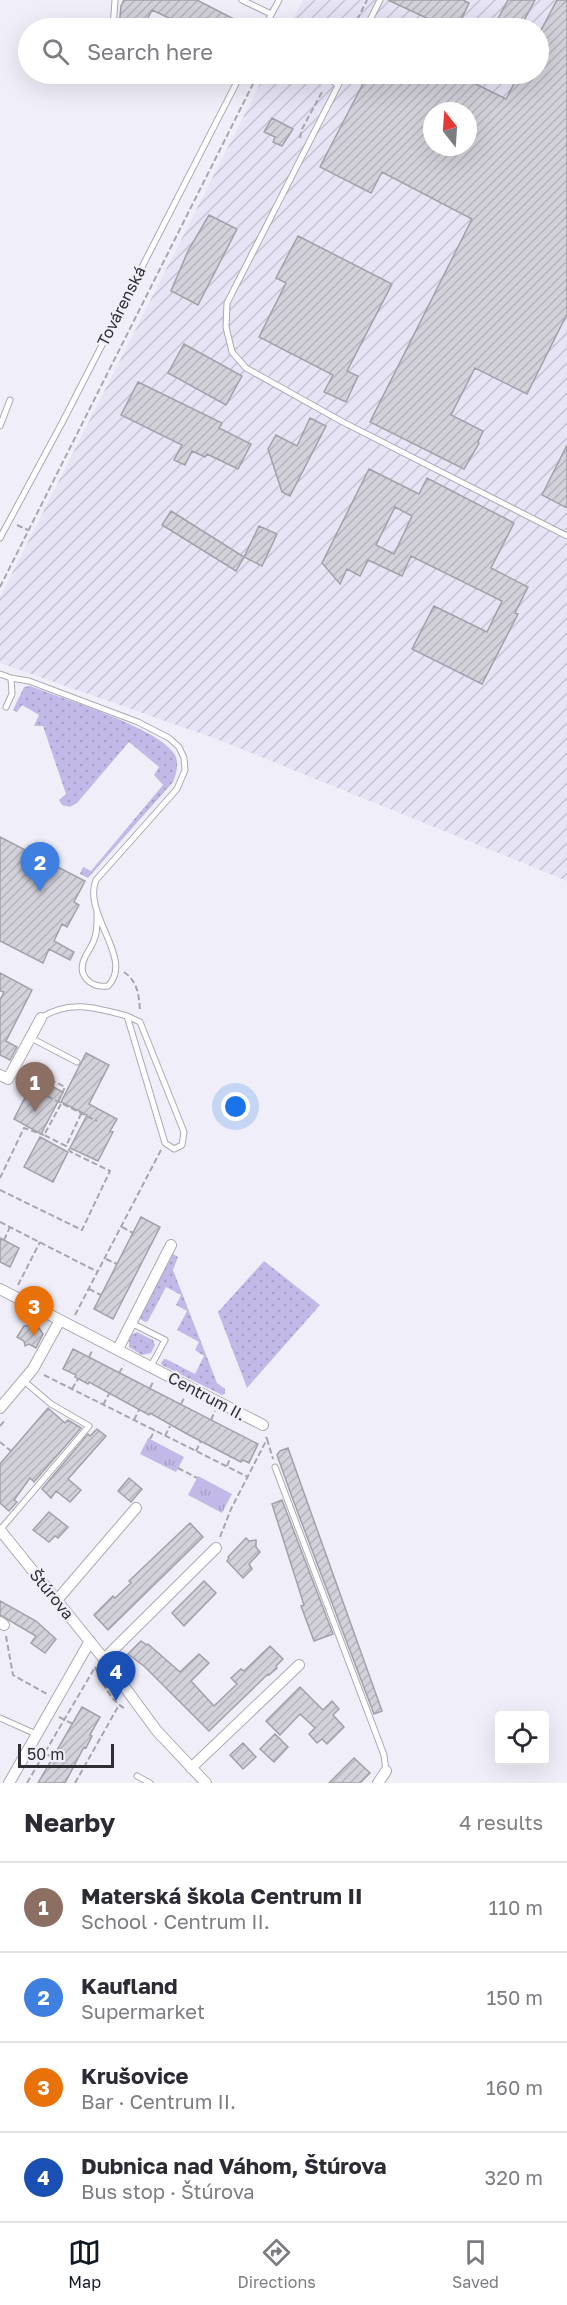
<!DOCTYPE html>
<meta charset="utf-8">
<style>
body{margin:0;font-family:"Golos Text",sans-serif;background:#f7f7f7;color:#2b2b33}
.controls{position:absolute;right:18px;bottom:18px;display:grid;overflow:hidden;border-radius:6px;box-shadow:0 6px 24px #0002}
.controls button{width:54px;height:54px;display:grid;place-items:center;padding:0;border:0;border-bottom:2px solid #e1e1e2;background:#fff;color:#2b2b33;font:30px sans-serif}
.compass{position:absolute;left:423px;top:102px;width:54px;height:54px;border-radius:50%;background:#fff;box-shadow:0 6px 24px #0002;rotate:343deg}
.scale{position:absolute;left:18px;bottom:15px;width:96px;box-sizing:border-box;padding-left:6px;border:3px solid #2f2e32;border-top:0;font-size:16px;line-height:21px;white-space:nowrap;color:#2f2e32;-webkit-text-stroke:4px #f0eff9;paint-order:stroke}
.you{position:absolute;left:236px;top:1107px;width:21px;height:21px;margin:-15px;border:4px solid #fff;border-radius:50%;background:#1a73e8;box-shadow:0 0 0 9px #1a73e833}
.badge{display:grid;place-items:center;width:39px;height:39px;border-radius:50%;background:#111827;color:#fff;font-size:20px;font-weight:700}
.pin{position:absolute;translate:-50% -50px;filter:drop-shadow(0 2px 3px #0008)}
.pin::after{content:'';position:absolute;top:32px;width:21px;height:18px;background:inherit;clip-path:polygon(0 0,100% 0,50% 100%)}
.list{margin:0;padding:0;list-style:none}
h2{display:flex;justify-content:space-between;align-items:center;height:78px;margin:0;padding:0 24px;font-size:26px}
h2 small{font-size:20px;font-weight:400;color:#7c7c81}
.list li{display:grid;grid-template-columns:39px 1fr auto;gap:18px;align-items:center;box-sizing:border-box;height:90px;padding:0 24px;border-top:2px solid #e1e1e2}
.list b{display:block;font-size:22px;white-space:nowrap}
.list p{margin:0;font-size:20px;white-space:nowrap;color:#7c7c81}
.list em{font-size:20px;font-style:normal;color:#7c7c81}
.icon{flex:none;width:33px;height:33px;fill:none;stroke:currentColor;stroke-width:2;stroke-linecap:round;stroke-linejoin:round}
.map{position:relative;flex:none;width:567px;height:1783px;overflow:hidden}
.search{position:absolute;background:#fff;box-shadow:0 6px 24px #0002;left:18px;right:18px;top:18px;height:66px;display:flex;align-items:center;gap:15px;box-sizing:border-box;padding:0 21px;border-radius:33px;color:#7c7c81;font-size:22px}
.sheet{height:438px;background:#fff}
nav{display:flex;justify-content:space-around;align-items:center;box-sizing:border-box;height:84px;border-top:2px solid #e1e1e2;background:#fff;font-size:16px;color:#7c7c81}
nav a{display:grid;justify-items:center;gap:3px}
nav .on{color:#111827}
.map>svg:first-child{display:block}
.industrial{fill:url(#industrial-furrows);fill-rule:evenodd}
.grass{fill:url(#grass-dots)}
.park{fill:url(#park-tufts)}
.building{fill:url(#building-hatch);stroke:#a2a0a9;stroke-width:1.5;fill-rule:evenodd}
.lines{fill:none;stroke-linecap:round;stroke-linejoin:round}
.lane-casing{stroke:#aba9b3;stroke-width:7}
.street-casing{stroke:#aba9b3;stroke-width:12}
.path{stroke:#a7a6ae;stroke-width:2;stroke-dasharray:6 3;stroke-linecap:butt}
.lane{stroke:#fff;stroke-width:5}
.street{stroke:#fff;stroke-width:10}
.labels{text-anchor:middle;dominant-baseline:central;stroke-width:5;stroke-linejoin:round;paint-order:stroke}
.street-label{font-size:16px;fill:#2f2e32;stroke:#f0eff9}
</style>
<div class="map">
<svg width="567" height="1783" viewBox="0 0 567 1783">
<defs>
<pattern id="industrial-furrows" width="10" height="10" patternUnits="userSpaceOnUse" patternTransform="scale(1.5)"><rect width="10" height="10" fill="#e7e4f6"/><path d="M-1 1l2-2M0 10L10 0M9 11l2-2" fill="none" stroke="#c6c4d3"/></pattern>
<pattern id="grass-dots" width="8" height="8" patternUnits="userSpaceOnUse" patternTransform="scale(1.5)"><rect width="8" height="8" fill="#c2b9e8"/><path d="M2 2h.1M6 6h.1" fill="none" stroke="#a79fc7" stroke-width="1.8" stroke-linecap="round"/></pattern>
<pattern id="park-tufts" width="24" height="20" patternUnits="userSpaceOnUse" patternTransform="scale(1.5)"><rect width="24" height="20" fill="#c2b9e8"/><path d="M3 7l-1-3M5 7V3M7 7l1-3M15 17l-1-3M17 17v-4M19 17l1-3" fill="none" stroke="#a79fc7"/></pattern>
<pattern id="building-hatch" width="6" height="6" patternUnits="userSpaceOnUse" patternTransform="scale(1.5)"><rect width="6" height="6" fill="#d3d2db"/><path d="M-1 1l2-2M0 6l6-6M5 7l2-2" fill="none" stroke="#b5b5bc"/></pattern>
</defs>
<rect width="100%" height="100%" fill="#f0eff9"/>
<path class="industrial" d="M303,0H567V881L222,741L0,663V597L265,74H538V28H288ZM432,111H468V147H432Z"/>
<path class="grass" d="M30,686C63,699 153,726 173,752C180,760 177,773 173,782L88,878L80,874L83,867L91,871L163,785L154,775L159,767L129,742L77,803L70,807L62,805L59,800L66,794L43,726H34L39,715L22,705L17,712L13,710L24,687Z
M173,1254L178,1257L173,1270L217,1383L225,1389V1394L222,1395L162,1365L161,1363L164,1359H166L195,1374L204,1356L195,1350L199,1342L177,1330L187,1311L176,1305L181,1295L166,1287L148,1321L145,1322L140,1319V1315Z
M264,1261L320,1305L247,1388L218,1312Z
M137,1332L153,1340L155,1345L151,1353L142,1355L129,1347V1336Z"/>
<path class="park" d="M148,1438L184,1457L176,1472L140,1454Z
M198,1476L232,1494L222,1513L188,1495Z"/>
<path class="building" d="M124,0H197L238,21L235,28H190L152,10L143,28H119L121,6Z
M388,0H463L469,3L457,28H448Z
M508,0H535L520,28H493Z
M557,0H567V314L527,394L475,368L451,415L483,431L478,442L479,443L464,469L370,422L472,219L382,172L371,193L320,167L368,74H456L506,99L519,74H538V36ZM432,111H468V147H432Z
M272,118L293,129L282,146L273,142L275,137L264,132Z
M209,215L237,229L198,305L171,291L188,251Z
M298,236L392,284L347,371L358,376L346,402L324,392L333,375L259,337L286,283L276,278Z
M184,344L242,376L226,405L168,373Z
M138,382L222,423L219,428L251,444L238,469L207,454L205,457L192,451L185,465L174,460L182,445L121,415Z
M310,418L326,426L290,496L282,492L268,449L276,435L297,446Z
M567,445V508L542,495Z
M369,469L419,494L427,478L514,523L491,568L528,587L515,613L518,614L482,684L412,649L434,606L487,632L502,601L411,556L402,576L368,560L360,576L347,569L340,584L322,563ZM395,507L412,516L394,554L376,545Z
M171,511L244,557L236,571L162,525Z
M259,526L277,534L262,566L244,557Z
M0,837L85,881L74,902L79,905L67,927L62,924L54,941L74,952L70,960L49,949L43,963L0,941Z
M0,973L32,990L6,1041L17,1047L10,1060L0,1055V1000L4,992L0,991Z
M86,1053L109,1065L89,1104L117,1119L110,1131L113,1132L98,1161L70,1148L87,1115L61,1102Z
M38,1079L63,1092L41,1134L14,1119L29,1090L32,1091Z
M40,1137L68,1152L53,1182L24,1167Z
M141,1217L160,1227L113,1319L94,1309Z
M0,1238L19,1248L10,1267L0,1262Z
M37,1325L43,1334L36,1348L29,1344L25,1346L24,1341L17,1337L24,1326Z
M73,1349L258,1444L249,1463L243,1460L241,1462L189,1435L150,1413L149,1415L89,1382L88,1384L75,1377L76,1375L63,1369Z
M48,1408L65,1423L68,1420L81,1428L34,1482L30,1478L14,1500L17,1502L9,1511L0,1503V1464Z
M97,1429L106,1436L68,1479L81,1490L70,1502L56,1491L51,1498L42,1489L88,1434L90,1436Z
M288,1448L304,1493L382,1711L374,1714L292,1497L277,1455L280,1451Z
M129,1478L142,1489L131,1502L118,1491Z
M282,1500L333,1634L314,1641L301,1606L304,1605L272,1504Z
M49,1512L68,1527L58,1538L55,1536L49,1542L33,1530Z
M190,1523L203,1537L108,1630L94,1615L113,1596L115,1598L131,1583L129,1581Z
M246,1538L249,1541L256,1540V1547L260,1552L249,1564L252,1569L243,1578L227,1561L229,1558L228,1557Z
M204,1581L216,1593L184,1626L172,1613Z
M0,1601L36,1621L56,1639L45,1653L31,1643L36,1636L0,1615Z
M141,1641L147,1645L148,1644L180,1672L199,1654L209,1663L191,1681L214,1706L237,1684L231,1678L241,1669L244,1671L270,1646L283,1659L276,1666L277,1668L269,1675L268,1674L209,1731L145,1667L128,1654Z
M300,1687L323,1710L332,1701L339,1709L333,1715L344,1727L327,1744L322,1739L317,1743L309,1734L315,1728L300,1714L280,1735L266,1721Z
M82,1707L100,1717L90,1735L92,1736L86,1748L84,1747L65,1783H38Z
M275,1734L288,1747L274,1762L260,1749Z
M243,1743L256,1757L243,1769L230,1755Z
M354,1758L370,1773L360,1783H329Z"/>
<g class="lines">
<g class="lane-casing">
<path id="lane" d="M242,0L271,14
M113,28L115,0
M264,28L279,0
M366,28L380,0
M323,74L338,85
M344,74L227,303L226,327L232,352L246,368L341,421L567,536
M0,426L10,400
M0,538L63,421L241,74
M0,674L11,678L29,681L138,722L169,738L179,747L184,758L185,770L177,789L96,880C82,914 135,959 108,986C91,988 76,976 85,957C88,951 92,946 94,940C98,931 97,921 97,911
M6,707L12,694L11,678
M41,1018C69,999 97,1008 127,1016L165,1143L174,1149L182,1145L184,1132L140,1022L127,1016
M31,1038L77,1062
M131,1323L165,1340L151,1366
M275,1467L384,1755L386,1771
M0,1530L89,1426L51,1404L24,1381
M0,1718L36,1734
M137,1776L150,1783"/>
</g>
<g class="street-casing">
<path id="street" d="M0,1075L8,1079L41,1018
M0,1289L263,1425
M118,1349L171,1245
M0,1408L33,1369L60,1320
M0,1530L104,1659L157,1731L206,1783
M57,1600L136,1508
M0,1622L4,1625
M104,1659L216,1548
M191,1768L299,1665
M9,1783L90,1641
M378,1783L386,1771"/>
</g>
<path class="path" d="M353,28L367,0
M300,138L302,129L322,92
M17,525L28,530
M0,587L258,74
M124,972C138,982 139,995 140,1012
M26,1067L65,1087L58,1102
M47,1096L97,1121
M61,1104L44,1135L66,1146L81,1114
M0,1178L24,1128L44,1135
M0,1190L82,1230L110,1171L71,1152L66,1146
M0,1222L98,1272
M122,1227L133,1233
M4,1240L10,1227
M106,1259L117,1264
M18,1285L40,1242
M89,1289L101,1295
M75,1315L161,1150
M89,1357L93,1349
M119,1373L124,1365
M44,1375L248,1477
M150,1388L154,1380
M72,1389L78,1379
M181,1404L185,1396
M103,1405L109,1394
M134,1420L139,1410
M211,1420L215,1411
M0,1426L6,1419
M165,1436L170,1426
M150,1439L155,1430
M267,1439L273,1459
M0,1442L11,1451
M196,1451L201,1441
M227,1466L231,1456
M178,1468L197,1478
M220,1537L231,1509L267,1439L266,1437
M6,1636L13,1675L47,1694
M95,1667C102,1682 110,1700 124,1708
M59,1717L73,1724
M40,1750L53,1758
M27,1783L94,1669
M75,1783L119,1705"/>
<use href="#lane" class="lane"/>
<use href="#street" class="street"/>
</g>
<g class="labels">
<g class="street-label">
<text transform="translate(121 306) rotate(-63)">Továrenská</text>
<text transform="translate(207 1396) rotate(28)">Centrum II.</text>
<text transform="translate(52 1594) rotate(51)">Štúrova</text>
</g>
</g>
</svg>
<div class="controls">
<button><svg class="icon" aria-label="locate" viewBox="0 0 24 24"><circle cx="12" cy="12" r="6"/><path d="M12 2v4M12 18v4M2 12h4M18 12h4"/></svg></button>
</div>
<svg class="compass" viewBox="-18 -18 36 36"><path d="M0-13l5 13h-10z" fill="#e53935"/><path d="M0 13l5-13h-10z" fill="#7c7c81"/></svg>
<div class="scale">50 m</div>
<div class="you"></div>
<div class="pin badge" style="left:35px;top:1112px;background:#8d6e63">1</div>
<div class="pin badge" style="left:40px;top:892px;background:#3f7fe0">2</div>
<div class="pin badge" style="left:34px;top:1336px;background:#e8710a">3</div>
<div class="pin badge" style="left:116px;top:1701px;background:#1a4fb4">4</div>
<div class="search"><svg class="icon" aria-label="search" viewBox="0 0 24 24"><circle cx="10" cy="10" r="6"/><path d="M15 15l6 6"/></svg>Search here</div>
</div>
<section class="sheet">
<h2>Nearby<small>4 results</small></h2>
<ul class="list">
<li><span class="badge" style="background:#8d6e63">1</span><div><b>Materská škola Centrum II</b><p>School · Centrum II.</p></div><em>110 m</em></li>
<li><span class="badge" style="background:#3f7fe0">2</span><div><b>Kaufland</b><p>Supermarket</p></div><em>150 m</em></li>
<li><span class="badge" style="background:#e8710a">3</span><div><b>Krušovice</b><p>Bar · Centrum II.</p></div><em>160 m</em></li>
<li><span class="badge" style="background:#1a4fb4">4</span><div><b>Dubnica nad Váhom, Štúrova</b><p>Bus stop · Štúrova</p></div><em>320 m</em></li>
</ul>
</section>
<nav>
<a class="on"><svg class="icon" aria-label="map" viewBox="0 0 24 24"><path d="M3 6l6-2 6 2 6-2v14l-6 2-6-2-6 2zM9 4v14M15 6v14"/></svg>Map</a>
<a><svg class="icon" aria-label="directions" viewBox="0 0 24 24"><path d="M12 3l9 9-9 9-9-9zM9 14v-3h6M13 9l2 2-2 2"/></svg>Directions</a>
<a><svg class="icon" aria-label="saved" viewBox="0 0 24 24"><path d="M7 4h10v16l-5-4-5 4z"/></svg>Saved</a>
</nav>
